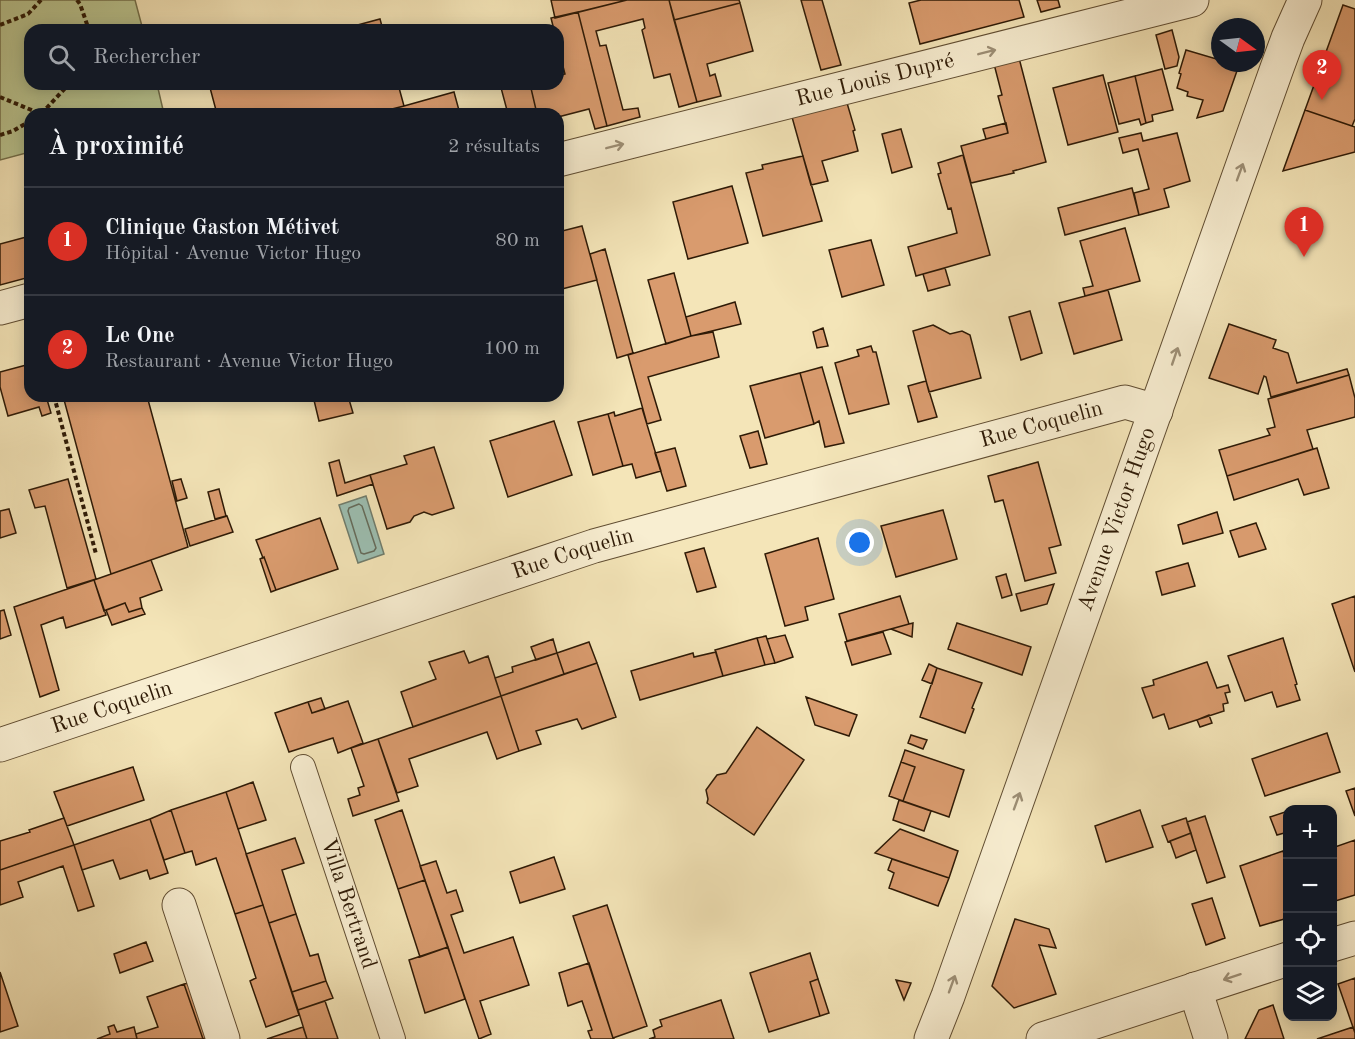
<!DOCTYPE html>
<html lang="fr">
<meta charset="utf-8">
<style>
body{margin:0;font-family:"Old Standard TT",serif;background:#20242c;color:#f1f3f6}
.controls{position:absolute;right:18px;bottom:18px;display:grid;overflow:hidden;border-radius:12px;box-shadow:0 3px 15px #0003}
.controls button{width:54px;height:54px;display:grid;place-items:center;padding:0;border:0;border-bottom:2px solid #363941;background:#171b24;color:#f1f3f6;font:30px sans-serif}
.compass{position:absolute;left:1211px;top:18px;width:54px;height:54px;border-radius:50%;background:#171b24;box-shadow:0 3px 15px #0003;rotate:105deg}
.you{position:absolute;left:860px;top:543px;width:21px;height:21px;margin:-15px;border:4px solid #fff;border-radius:50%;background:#1a73e8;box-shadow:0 0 0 9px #1a73e833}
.badge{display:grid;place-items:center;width:39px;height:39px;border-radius:50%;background:#d93025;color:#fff;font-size:20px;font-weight:700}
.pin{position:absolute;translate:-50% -50px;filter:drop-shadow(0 2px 3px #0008)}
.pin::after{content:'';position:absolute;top:32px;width:21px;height:18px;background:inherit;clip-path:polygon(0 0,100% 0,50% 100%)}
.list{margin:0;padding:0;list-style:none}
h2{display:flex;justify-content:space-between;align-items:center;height:78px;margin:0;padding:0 24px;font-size:26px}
h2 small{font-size:20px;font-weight:400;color:#9ea1a6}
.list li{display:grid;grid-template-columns:39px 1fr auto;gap:18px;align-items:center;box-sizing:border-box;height:108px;padding:0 24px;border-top:2px solid #363941}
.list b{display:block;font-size:22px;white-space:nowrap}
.list p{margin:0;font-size:20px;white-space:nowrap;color:#9ea1a6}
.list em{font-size:20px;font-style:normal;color:#9ea1a6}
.icon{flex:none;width:33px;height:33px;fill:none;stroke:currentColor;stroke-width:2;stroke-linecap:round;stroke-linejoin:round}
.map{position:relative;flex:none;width:1355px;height:1039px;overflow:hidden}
.search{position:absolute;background:#171b24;box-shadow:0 3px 15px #0003;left:24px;top:24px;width:540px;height:66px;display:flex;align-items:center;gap:15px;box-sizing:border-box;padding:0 21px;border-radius:18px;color:#9ea1a6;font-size:22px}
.panel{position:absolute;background:#171b24;box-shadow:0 3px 15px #0003;left:24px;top:108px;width:540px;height:294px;border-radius:18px}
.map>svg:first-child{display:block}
.green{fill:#bac590;stroke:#74704b;stroke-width:1.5}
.water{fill:#9cbfb2;stroke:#707d6d;stroke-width:1.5}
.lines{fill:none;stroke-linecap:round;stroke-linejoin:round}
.shore{stroke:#656c5c;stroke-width:1.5}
.building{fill:#d99b6e;stroke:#2e1a06;stroke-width:1.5}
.service-casing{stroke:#604d32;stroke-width:26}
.minor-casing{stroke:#604d32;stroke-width:35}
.tertiary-casing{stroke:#604d32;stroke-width:35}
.path{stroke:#2e1a06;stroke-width:4;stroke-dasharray:4.5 3;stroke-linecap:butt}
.service{stroke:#f8eed1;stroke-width:24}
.minor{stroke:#f8eed1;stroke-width:33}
.tertiary{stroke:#f8eed1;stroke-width:33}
.oneway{stroke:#9d8f76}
.labels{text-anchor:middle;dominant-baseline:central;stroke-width:4.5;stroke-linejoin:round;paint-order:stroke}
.street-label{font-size:22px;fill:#2e1a06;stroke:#f8eed1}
</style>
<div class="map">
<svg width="1355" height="1039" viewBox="0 0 1355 1039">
<rect width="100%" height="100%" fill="#f4e5b8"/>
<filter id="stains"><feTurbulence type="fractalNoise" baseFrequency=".00333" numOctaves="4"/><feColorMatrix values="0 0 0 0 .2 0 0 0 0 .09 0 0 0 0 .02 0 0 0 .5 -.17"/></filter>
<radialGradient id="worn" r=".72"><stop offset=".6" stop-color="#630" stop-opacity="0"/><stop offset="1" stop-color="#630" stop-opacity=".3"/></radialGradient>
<path class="green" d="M0,0H135L143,30H30V84H157L164,114H30V152L0,160Z"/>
<path class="water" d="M366,496L384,554L358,563L339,505Z"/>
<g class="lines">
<path class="shore" d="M359,504L362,506L376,548L374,551L364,554L361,553L348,511L349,508Z"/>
</g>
<path class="building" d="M551,0H627L555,18Z
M627,0H669L697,102L679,107L670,74L654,78L642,30L645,28L643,19L596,31L600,46L606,45L623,110L638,108L640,117L607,126L578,12Z
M669,0H739L740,3L674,20Z
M801,0H822L841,65L821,70Z
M921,0H1019L1024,17L920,44L909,3Z
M1037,0H1058L1060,7L1041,12Z
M740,3L753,51L707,64L710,76L715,74L721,96L697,102L674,20Z
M1343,5L1355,9V119L1352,126L1305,110Z
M578,12L607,126L595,129L589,109L558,117V114H537L530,84H558V76L565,74L558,47V30H554L551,18Z
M380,19L383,30H339Z
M1172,30L1179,57L1177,66L1165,69L1156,35Z
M1186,50L1220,60V63H1231L1239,65L1223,111L1197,118L1203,100L1187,96L1188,92L1177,88L1181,74L1179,73Z
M1019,58L1046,162L1013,171L1014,173L971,183L961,146L1008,133L998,96L1002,95L994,64Z
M1162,69L1173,110L1152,115L1153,121L1146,123L1135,76Z
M1103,75L1118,132L1068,145L1053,88Z
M1135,76L1146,123L1141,125L1139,119L1119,124L1108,83Z
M209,84H398L404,106L372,114H217Z
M500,84H530L537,114H508Z
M454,92L460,114H372L404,106Z
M847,103L855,130L853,131L858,151L822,161L828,181L811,185L792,117Z
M1305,110L1355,127V152L1283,171Z
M1006,123L1008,133L986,139L983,129Z
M901,129L912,167L892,173L882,134Z
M1141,133L1143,141L1177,133L1190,181L1164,189L1169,207L1139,215L1134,193L1149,189L1138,149L1123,153L1119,138Z
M963,155L990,255L916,276L908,247L957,233L951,208L948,209L938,174L941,173L938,163Z
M803,156L822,221L763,236L746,173L763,169L762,165Z
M732,186L748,243L688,259L673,202Z
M1132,188L1139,215L1065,235L1058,208Z
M582,226L597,280L558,290V232Z
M1125,228L1140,281L1085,296L1083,288L1093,286L1080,241Z
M30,236V277L0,285V244Z
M871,240L884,285L842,297L829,250Z
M605,249L633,353L617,358L590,254Z
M945,268L950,285L928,291L923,274Z
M674,273L691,336L666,344L648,280Z
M1108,290L1122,340L1074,354L1059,303Z
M735,302L741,324L691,336L686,317Z
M1030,311L1042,353L1021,360L1009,317Z
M1229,324L1276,340L1273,348L1288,353L1297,383L1347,369L1349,375L1271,397L1266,377L1264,376L1258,394L1209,378Z
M933,325L950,334L962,331L970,335L981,378L929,392L913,331Z
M823,328L828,346L817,348L813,332Z
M713,332L719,357L648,377L661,420L647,424L628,355L691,336Z
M871,346L873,352H876L889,404L849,414L835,363L859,356L857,350Z
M30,364V396H46L51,413L42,416L39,407L8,416L0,387V372Z
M822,367L844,443L825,447L819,421L814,424L800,373Z
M800,373L814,424L765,438L750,386Z
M1349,375L1355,398V417L1307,430L1313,449L1227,476L1219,450L1270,435L1267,429L1275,427L1268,399Z
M926,381L937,417L918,422L908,386Z
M63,396H147L188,547L111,574Z
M313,396H348L353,413L319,421Z
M642,408L661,471L636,478L632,464L623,466L608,414L614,412L615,416Z
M608,414L623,466L593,475L578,422Z
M554,421L572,475L508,497L490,441Z
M758,431L767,464L750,468L740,436Z
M434,447L454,508L432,515L424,512L414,516L410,522L387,529L370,475L407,464L404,456Z
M675,448L686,486L667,491L655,453Z
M1317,448L1329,488L1304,495L1298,479L1234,500L1227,476Z
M339,460L345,483L370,475L373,484L337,496L329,463Z
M1038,462L1061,545L1049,548L1056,573L1025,581L1003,500L995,502L988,476Z
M68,479L96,579L67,588L45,506L35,508L29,490Z
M181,479L187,498L177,501L172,481Z
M219,489L226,516L215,519L208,492Z
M9,509L16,533L0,538V511Z
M943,510L957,559L896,577L881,526Z
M1217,512L1223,533L1183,544L1178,525Z
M227,516L233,532L190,546L185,529Z
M320,518L338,569L276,590L264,557L263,558L256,540Z
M1256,523L1266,549L1239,557L1230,531Z
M818,538L834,599L805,607L808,620L785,626L765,554Z
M704,548L716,587L697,592L685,553Z
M264,557L276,590L271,592L260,559Z
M151,560L162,590L140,598L142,608L129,612L125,603L104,611L94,580Z
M1188,563L1195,586L1162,595L1156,572Z
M1006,574L1012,595L1002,598L996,577Z
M94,580L106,615L66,628L63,617L41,625L59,690L40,697L14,607Z
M1054,584L1047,604L1021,611L1016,594Z
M900,596L909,624L847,641L839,614Z
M1355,596V672L1332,604Z
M125,603L129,612L142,608L145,614L112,625L106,610Z
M4,610L11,635L0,639V611Z
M913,623L912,637L891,629L909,624Z
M957,623L1031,647L1022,675L948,649Z
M883,632L891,654L852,665L845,642Z
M785,635L793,657L775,663L767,639Z
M766,636L775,663L765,665L757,638Z
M757,638L765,665L723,676L715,650Z
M1283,638L1297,684L1295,685L1300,700L1277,707L1272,692L1245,701L1228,656Z
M553,639L557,653L536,660L531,647Z
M589,642L597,663L564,674L557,653Z
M464,651L469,663L488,656L501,696L413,727L401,692L436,679L429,662Z
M716,652L723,676L640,700L631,671L693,653L694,657Z
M557,653L564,674L501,696L495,678L513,672L512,667Z
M1207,662L1217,688L1228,685L1230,692L1225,693L1228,703L1223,704L1224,711L1169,729L1164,714L1153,718L1142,688L1154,685L1153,680Z
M597,663L616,717L582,729L577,719L536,731L541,744L519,751L501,696Z
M929,664L937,668L932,684L922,680Z
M937,668L982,683L972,708L974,709L965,733L920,717Z
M501,696L519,751L497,759L487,732L409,759L418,786L397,793L378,739Z
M806,697L857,715L849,736L815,725Z
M321,698L325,709L312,713L308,702Z
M348,701L363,743L338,753L333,738L289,752L275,713L308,702L312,713Z
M1209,715L1212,723L1200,727L1197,720Z
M757,727L804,760L754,835L707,803L708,799L706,790L717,775L726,773Z
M1327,733L1340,772L1265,796L1252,759Z
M911,735L927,740L923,749L908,743Z
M378,739L399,801L353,816L348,799L360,795L358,788L364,786L351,748Z
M905,750L964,770L949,817L903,801L915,767L901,762Z
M901,762L915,767L903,801L889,796Z
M133,767L144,800L67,826L54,792Z
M253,782L266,820L238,829L226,792Z
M1355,788V816L1346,791Z
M226,792L263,905L235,914L216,858L196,865L192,851L185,853L171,810Z
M899,800L931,811L924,831L893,820Z
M171,810L185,853L164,860L150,819Z
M402,810L425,880L398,889L375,820Z
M1140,810L1153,847L1106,862L1095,826Z
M1288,811V832L1277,835L1270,817Z
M1205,816L1225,877L1207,883L1187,822Z
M64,818L74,845L0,870V841L30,832L29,830Z
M1186,818L1191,833L1168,842L1162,826Z
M150,819L168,873L150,879L147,870L120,879L113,860L82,870L74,845Z
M900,829L958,851L949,878L875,853Z
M1191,833L1196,850L1176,858L1170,841Z
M295,838L304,863L282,870L296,914L269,923L246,854Z
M1355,840V895L1332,902V848Z
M74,845L94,906L78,911L63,866L18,882L23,897L0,905V870Z
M1283,851L1288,867V918L1260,926L1240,866Z
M554,857L565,889L520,903L510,872Z
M892,859L949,878L938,906L889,888L894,873L888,870Z
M436,861L447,893L456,890L463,911L451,915L464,953L513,937L529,985L480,1001L491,1034L479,1039L420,866Z
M425,880L448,947L420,957L398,889Z
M1212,898L1225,938L1206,945L1192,904Z
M263,905L299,1015L266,1027L250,981L256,978L235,914Z
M607,905L647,1026L613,1038L573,916Z
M296,914L310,956L318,954L326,981L292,992L269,923Z
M1015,919L1049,929L1056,948L1039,945L1056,994L1014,1008L992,986Z
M146,942L153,961L120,973L114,954Z
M448,947L465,999L425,1013L409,960Z
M810,953L818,979L810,982L820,1016L769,1032L750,973Z
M589,963L613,1038L614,1039H591L588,1031L592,1030L582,1001L568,1006L559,973Z
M0,972L18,1026L0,1032Z
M1355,978V1033L1338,984Z
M818,979L829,1013L820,1016L810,982Z
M896,980L911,983L904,1000Z
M326,981L333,998L298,1010L292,992Z
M194,982L212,1036L203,1039L184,984Z
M184,984L203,1039H137L136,1034L158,1027L147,997Z
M721,1000L734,1039H649L655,1037L653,1030L662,1026L660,1020Z
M325,1001L338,1039H307L298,1010Z
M1273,1005L1284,1039H1245L1259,1010Z
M114,1025L117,1032L134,1027L137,1039H97L110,1034L108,1027Z
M303,1027L307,1039H267Z
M1353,1027L1355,1033V1039H1317Z"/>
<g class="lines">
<g class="service-casing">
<g id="service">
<path id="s1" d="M303,767L393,1039"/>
</g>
</g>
<g class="minor-casing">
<g id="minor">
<path id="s2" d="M558,160L1192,0"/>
<path d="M0,308L30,300"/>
<path id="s3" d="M0,745L594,546L1125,402L1156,411"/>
<path d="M179,905L223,1039"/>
<path d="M1195,989L1211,1039"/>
</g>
</g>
<g class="tertiary-casing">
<g id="tertiary">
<path d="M1332,945L1355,938"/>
<path id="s4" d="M931,1039L948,996L1277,68L1288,38L1305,0"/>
<path d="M1043,1039L1288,959"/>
</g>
</g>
<path class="path" d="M77,0L80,4L89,30
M0,25L28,14L41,0
M0,97L41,114L69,84
M0,135L13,131L30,121
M54,396L96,554"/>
<use href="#service" class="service"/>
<use href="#minor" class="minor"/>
<use href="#tertiary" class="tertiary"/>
</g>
<defs><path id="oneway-shaft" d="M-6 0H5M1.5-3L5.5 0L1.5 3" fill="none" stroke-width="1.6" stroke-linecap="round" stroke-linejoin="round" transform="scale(1.5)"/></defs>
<g class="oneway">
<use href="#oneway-shaft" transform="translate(987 52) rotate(-14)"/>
<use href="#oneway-shaft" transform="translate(615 146) rotate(-14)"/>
<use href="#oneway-shaft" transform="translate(1240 172) rotate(-70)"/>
<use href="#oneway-shaft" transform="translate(1175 356) rotate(-71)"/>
<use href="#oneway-shaft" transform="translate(1017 801) rotate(-70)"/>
<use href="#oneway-shaft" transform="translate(1232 977) rotate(162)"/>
<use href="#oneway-shaft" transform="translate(952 984) rotate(-70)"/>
</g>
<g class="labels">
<g class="street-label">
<text stroke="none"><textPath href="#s2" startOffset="327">Rue Louis Dupré</textPath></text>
<text stroke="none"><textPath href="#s3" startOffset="1090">Rue Coquelin</textPath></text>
<text stroke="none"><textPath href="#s4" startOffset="552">Avenue Victor Hugo</textPath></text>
<text stroke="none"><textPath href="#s3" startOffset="604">Rue Coquelin</textPath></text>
<text stroke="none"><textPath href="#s3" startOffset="118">Rue Coquelin</textPath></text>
<text stroke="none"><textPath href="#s1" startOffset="144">Villa Bertrand</textPath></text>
</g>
</g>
<rect width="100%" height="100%" filter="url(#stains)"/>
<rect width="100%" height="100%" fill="url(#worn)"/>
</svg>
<div class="controls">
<button>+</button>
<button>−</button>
<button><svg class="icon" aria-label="locate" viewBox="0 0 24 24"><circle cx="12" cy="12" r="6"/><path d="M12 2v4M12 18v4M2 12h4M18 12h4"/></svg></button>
<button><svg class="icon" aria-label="layers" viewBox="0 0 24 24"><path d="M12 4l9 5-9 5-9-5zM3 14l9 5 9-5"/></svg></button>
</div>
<svg class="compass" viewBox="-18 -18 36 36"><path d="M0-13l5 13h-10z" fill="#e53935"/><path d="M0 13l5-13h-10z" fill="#9ea1a6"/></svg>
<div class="you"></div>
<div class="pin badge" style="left:1304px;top:257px">1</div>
<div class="pin badge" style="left:1322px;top:100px">2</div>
<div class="search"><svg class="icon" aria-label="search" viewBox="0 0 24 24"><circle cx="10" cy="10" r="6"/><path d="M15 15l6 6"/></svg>Rechercher</div>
<section class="panel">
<h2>À proximité<small>2 résultats</small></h2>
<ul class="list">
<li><span class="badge">1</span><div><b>Clinique Gaston Métivet</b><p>Hôpital · Avenue Victor Hugo</p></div><em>80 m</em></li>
<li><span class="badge">2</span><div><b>Le One</b><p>Restaurant · Avenue Victor Hugo</p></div><em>100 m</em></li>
</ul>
</section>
</div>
